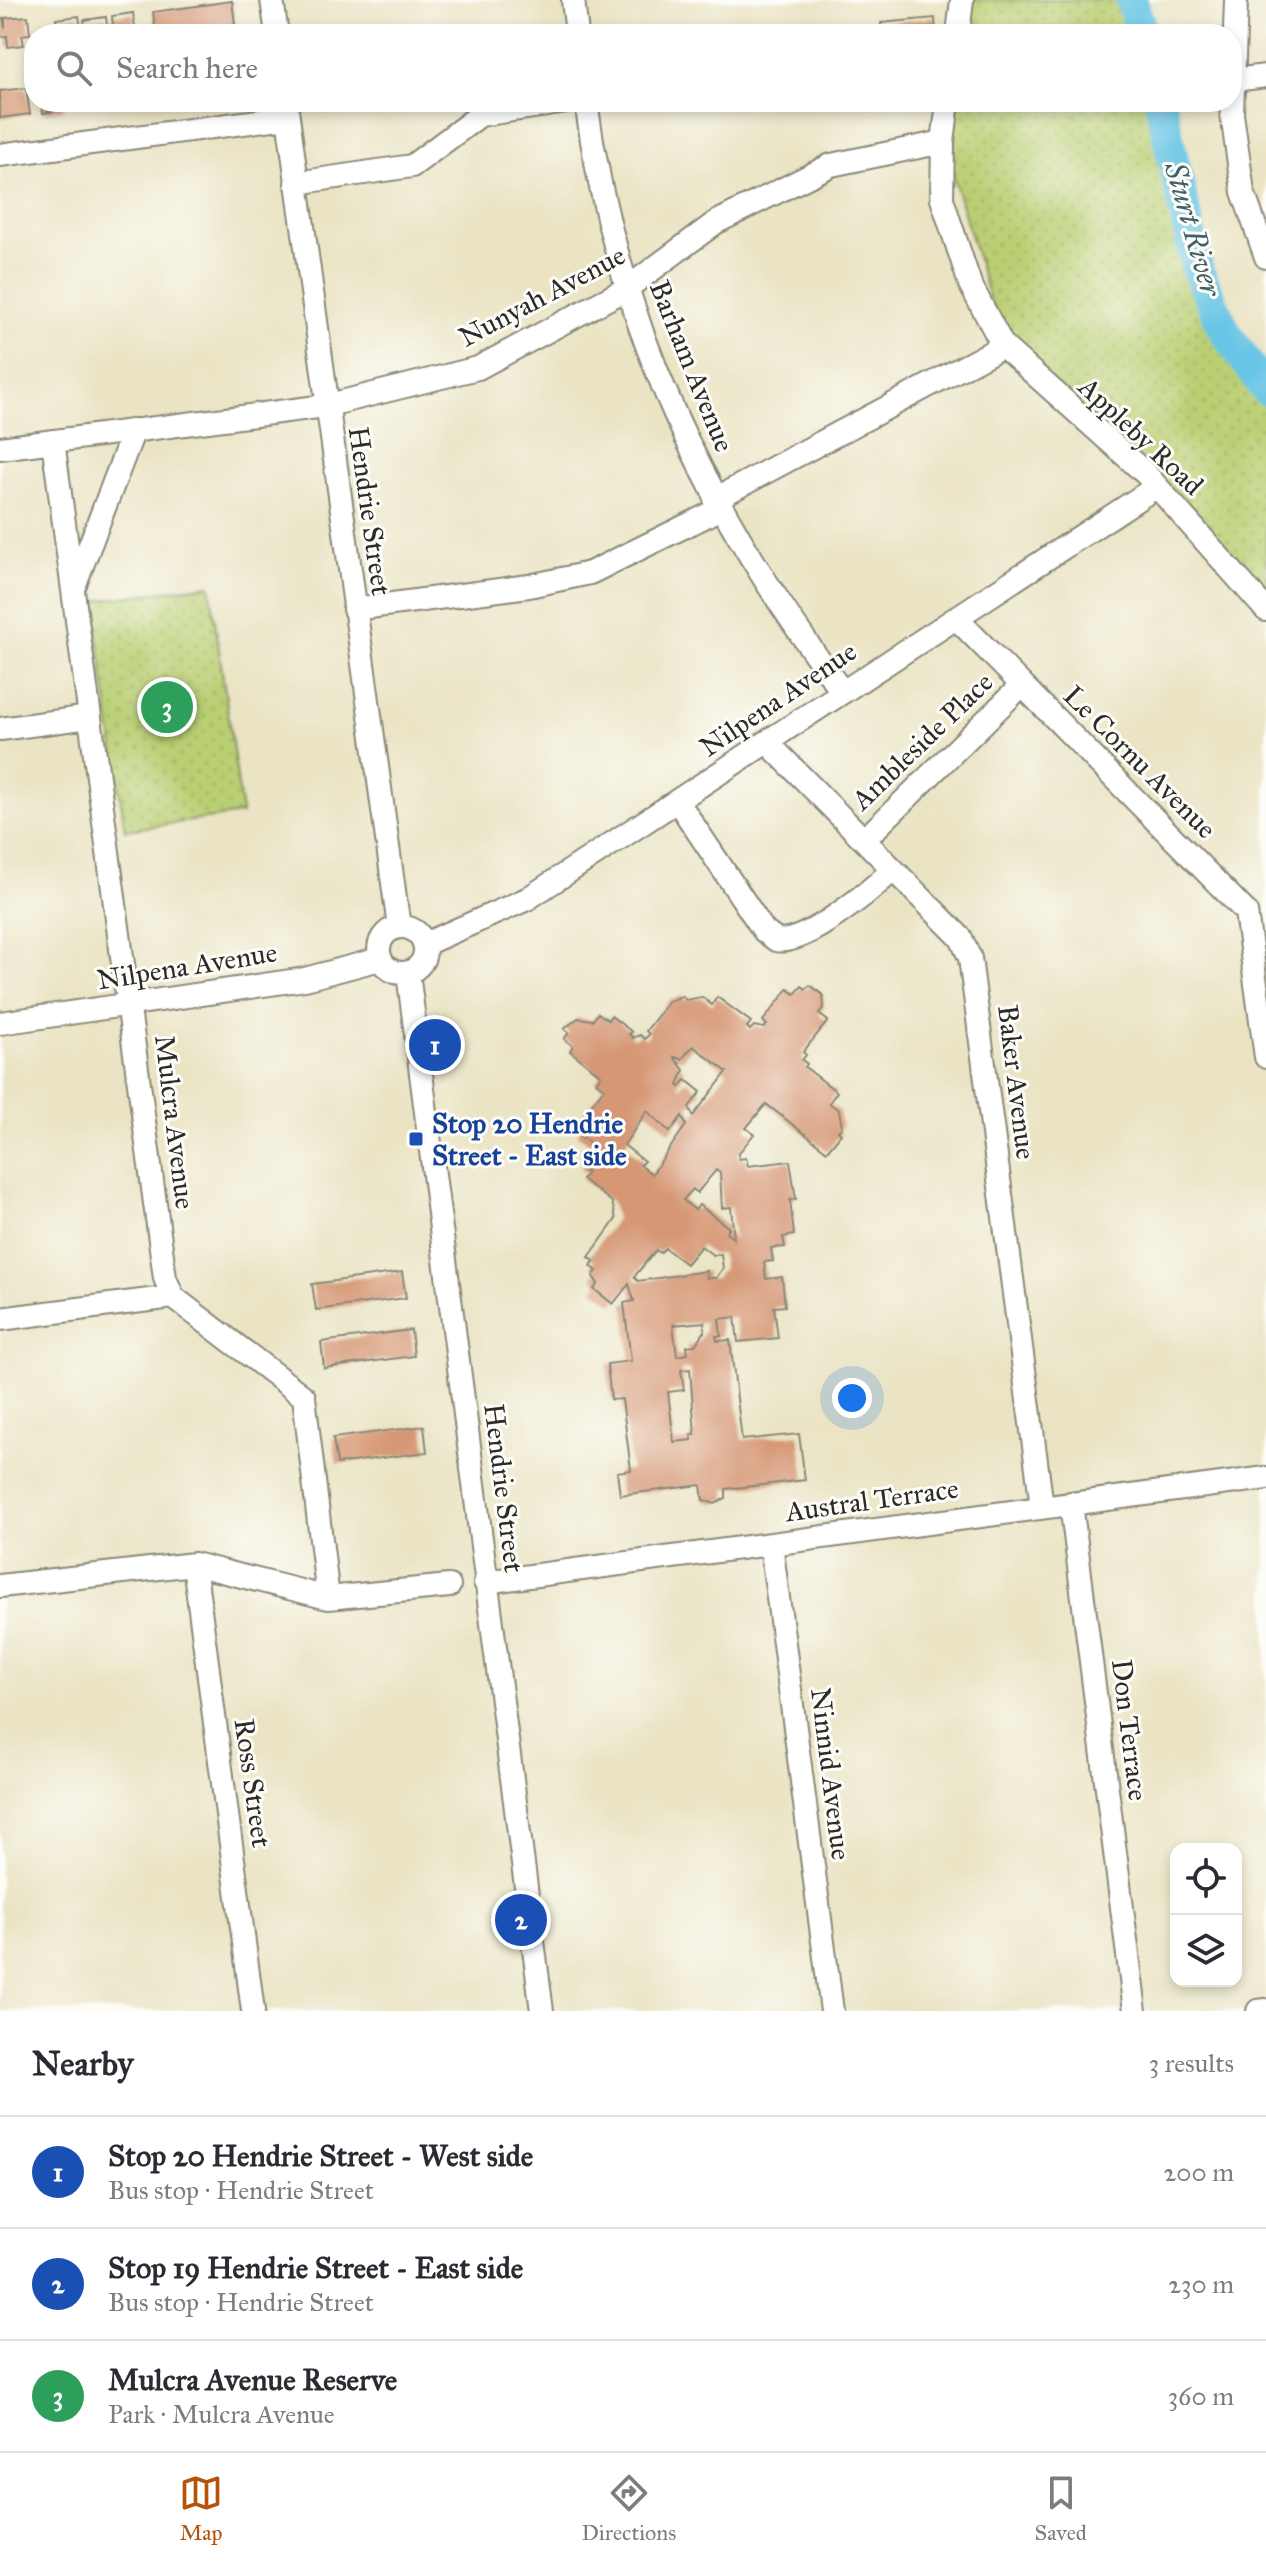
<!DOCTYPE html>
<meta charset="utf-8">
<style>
body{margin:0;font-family:"IM FELL Great Primer",serif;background:#f2f2f3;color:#2b2b33}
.controls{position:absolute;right:24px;bottom:24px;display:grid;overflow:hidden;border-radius:16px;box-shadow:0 4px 12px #0003}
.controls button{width:72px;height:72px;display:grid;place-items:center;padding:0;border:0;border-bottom:2px solid #e1e1e2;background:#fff;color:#2b2b33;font:40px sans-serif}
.you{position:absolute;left:852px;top:1398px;width:28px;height:28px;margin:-20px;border:6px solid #fff;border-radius:50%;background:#1a73e8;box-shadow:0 0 0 12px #1a73e833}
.badge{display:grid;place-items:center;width:52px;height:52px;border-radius:50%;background:#b45309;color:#fff;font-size:26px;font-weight:700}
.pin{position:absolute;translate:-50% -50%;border:4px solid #fff;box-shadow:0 2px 8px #0006}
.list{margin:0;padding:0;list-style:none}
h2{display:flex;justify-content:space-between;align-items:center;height:104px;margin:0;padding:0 32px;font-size:34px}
h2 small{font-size:26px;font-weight:400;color:#7c7c81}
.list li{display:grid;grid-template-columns:52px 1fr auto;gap:24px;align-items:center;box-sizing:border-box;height:112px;padding:0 32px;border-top:2px solid #e1e1e2}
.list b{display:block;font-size:30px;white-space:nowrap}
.list p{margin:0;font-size:26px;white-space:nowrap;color:#7c7c81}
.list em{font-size:26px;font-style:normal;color:#7c7c81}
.icon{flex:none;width:44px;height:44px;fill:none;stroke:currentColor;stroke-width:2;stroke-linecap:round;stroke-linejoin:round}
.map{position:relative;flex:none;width:1266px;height:2011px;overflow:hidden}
.search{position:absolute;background:#fff;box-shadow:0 4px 12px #0003;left:24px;right:24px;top:24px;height:88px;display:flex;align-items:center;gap:20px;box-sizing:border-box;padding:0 28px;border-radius:32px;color:#7c7c81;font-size:30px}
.sheet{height:440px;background:#fff}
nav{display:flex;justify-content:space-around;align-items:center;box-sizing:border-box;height:112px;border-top:2px solid #e1e1e2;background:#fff;font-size:22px;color:#7c7c81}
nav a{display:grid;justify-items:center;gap:4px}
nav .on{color:#b45309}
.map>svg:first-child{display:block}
.grass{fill:url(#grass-dots);stroke:#727d4f;stroke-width:2}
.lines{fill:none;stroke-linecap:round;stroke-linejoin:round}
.river{stroke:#67c5e5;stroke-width:32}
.building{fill:#d69774;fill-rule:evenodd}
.minor-casing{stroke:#8a8878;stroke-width:26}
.minor{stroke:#fff;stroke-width:22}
.transit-dot{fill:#1a4fb4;stroke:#fdfcf7;stroke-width:3}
.labels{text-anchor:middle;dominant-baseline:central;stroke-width:6;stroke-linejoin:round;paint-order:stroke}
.street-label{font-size:28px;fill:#2b2b2b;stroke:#fdfcf7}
.transit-label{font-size:28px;font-weight:bold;fill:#164399;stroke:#fdfcf7;text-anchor:start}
.water-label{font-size:30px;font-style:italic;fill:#40616c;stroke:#fdfcf7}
</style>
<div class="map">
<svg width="1266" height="2011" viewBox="0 0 1266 2011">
<defs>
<pattern id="grass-dots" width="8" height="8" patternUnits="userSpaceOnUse" patternTransform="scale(2)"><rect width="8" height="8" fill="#bacf73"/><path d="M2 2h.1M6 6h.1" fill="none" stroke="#a0b264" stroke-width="1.8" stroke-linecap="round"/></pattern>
</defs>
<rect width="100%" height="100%" fill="#fdfcf7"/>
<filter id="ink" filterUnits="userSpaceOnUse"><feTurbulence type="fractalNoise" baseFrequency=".0125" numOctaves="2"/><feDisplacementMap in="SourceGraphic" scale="16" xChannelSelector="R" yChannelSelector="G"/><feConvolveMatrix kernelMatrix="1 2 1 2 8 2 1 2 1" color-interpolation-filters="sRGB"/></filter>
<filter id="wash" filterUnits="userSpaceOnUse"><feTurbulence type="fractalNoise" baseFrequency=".006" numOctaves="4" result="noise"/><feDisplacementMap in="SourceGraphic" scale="32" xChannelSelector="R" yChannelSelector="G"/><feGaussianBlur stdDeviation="1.8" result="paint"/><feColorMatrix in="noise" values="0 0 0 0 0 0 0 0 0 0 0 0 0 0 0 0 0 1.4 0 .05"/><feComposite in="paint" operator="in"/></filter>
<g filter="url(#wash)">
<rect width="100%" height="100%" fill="#eae4c4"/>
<path class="grass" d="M956,0H1131L1143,34H953Z
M947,102H1160L1198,271L1226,333L1266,390V597L1003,346L943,142Z
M210,585L242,814L125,830L93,601Z"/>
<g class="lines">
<path class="river" d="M1131,0L1143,34
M1160,102L1198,271L1226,333L1266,390"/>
</g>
<g id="blocks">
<path class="building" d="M232,1L235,24L156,34L153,12Z
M133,13L136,34H114L112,16Z
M28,16L30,34L22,35L24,45L8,47L7,36L0,37V18H3L5,28V18Z
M79,16L82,34H58L56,19Z
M106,17L108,34H86L84,20Z
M935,18L936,34H882L881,23Z
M26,88L30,114L0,118V91Z
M41,102H63L64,110L43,113Z
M810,985L823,995L824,1007L819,1014L828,1021L803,1052L806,1055L802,1060L807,1064L805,1067L837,1092L829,1103L839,1110L842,1127L838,1131L841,1134L827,1151L766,1104L746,1128L754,1134L738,1154L739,1159L746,1158L748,1166L790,1161L796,1199L790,1200L794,1235L783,1237L785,1247L771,1248L773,1261L764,1262L766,1279L782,1277L785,1306L774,1307L778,1338L738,1342L735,1317L719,1319L721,1336H716L717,1341L730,1340L742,1440L799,1434L805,1480L726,1489V1498L715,1504L703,1500L701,1485L620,1495L617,1472L631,1470L622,1399L611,1400L607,1364L631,1361L624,1303L634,1301L629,1284L613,1304L594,1289L598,1284L593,1276L597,1271L591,1266L594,1261L589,1257L616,1219L612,1202L582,1179L587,1173L581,1169L585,1164L581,1161L594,1146L577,1134L581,1129L576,1125L604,1088L596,1082L601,1075L570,1051L573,1046L564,1039L569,1033L564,1029L578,1018L593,1020L598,1013L608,1020L611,1016L632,1032L629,1034L633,1038L640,1035L645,1039L649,1034L646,1031L669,1001L682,996L686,1000L702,997L712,1005L717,997L751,1022L747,1027L750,1030L754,1026L764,1028L767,1025L763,1021L788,989L795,994L802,986L806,989ZM693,1046L727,1072L693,1116L689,1107L701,1092L686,1080L680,1087L678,1085L684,1070L674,1057L682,1059ZM647,1111L670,1132L682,1116L686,1125L652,1174L640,1165L644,1161L624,1145ZM716,1170L720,1173L722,1208L731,1207L734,1239L726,1232L729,1228L699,1205L695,1210L683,1200L693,1189L697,1193ZM701,1246L713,1255L721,1254L723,1268L716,1278H707L706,1271L638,1281L634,1277L656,1250L660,1253L665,1248L686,1264ZM704,1322L705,1331L695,1345L687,1346L688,1354L677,1356L673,1325ZM690,1369L695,1434H691L692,1440L674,1442L668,1392L684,1390L681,1370Z
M402,1272L406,1298L316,1310L312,1284Z
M411,1330L414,1356L324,1368L321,1342Z
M424,1426L427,1452L337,1464L333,1438Z"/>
</g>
</g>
<g filter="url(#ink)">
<use href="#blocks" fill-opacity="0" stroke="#8a8878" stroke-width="2"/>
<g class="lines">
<g class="minor-casing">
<path id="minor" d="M272,0L277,34
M573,0L577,34
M1236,0L1232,114L1243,192L1266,257
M958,34L962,0
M1234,80L1266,76
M286,102L399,927
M586,102C617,328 706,509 841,690
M948,102L943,142L942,199L970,284L1003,346L1146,474L1266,610
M0,155L288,117
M296,183L412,166L480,115L567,102
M53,441L165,1278L173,1297L304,1397L328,1598
M0,448L325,406L478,368L626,289L715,223L831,165L943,142
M715,499L1003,346
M75,584L134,430
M354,609L529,586L590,573L720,509
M956,618L1246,912L1266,1057
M0,729L90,717
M768,743L961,938L970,958L1042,1507
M678,802L764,931L776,940C804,947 872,889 893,870
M864,840L1022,685
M379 950a23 23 0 1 1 46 0a23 23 0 1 1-46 0Z
M425,944L527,899L1156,487
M408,973L542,2011
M0,1023L305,979L380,959
M0,1319L173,1297
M1071,1503L1135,2011
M771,1544L832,2011
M194,1564L253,2011
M485,1582L1266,1478
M0,1586L194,1564L328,1598L449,1586
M1258,2011L1266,2010"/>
</g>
<use href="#minor" class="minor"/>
</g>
</g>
<rect class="transit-dot" x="408" y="1131" width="16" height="16" rx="4"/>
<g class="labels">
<g class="street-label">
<text transform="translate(542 296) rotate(-28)">Nunyah Avenue</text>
<text transform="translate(692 366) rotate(68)">Barham Avenue</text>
<text transform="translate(1141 436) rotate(43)">Appleby Road</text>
<text transform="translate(370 511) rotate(82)">Hendrie Street</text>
<text transform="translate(778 699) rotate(-34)">Nilpena Avenue</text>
<text transform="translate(922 741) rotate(-44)">Ambleside Place</text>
<text transform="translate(1140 762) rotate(45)">Le Cornu Avenue</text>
<text transform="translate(187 966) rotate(-9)">Nilpena Avenue</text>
<text transform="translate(1017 1082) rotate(83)">Baker Avenue</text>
<text transform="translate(175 1122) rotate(83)">Mulcra Avenue</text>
<text transform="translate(504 1488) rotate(83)">Hendrie Street</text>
<text transform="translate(872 1500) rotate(-8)">Austral Terrace</text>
<text transform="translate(1130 1730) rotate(83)">Don Terrace</text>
<text transform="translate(831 1774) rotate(83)">Ninnid Avenue</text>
<text transform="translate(253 1783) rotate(82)">Ross Street</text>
</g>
<g class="transit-label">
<text x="432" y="1123">Stop 20 Hendrie<tspan x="432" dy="32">Street - East side</tspan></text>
</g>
<g class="water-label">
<text transform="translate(1193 229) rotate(74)">Sturt River</text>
</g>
</g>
</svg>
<div class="controls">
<button><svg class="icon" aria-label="locate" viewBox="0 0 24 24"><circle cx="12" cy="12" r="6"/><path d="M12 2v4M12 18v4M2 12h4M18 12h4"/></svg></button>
<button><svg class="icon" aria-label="layers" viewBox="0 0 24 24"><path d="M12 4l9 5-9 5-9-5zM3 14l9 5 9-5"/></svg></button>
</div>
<div class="you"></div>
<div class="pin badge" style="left:435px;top:1045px;background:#1a4fb4">1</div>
<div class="pin badge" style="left:521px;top:1920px;background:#1a4fb4">2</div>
<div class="pin badge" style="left:167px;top:707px;background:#2e9e5b">3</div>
<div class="search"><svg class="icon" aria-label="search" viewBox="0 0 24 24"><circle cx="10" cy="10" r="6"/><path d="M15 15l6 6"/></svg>Search here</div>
</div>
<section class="sheet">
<h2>Nearby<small>3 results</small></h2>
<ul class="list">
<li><span class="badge" style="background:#1a4fb4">1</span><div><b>Stop 20 Hendrie Street - West side</b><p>Bus stop · Hendrie Street</p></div><em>200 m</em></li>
<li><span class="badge" style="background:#1a4fb4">2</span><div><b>Stop 19 Hendrie Street - East side</b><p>Bus stop · Hendrie Street</p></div><em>230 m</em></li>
<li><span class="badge" style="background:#2e9e5b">3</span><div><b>Mulcra Avenue Reserve</b><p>Park · Mulcra Avenue</p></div><em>360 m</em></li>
</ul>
</section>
<nav>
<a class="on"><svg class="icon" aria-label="map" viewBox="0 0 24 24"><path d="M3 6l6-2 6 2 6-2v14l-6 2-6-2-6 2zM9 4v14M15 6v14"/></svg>Map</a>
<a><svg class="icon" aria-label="directions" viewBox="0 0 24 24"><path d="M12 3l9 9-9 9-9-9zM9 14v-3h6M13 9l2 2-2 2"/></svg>Directions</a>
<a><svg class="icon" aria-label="saved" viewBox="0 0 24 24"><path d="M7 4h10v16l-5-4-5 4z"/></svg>Saved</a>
</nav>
